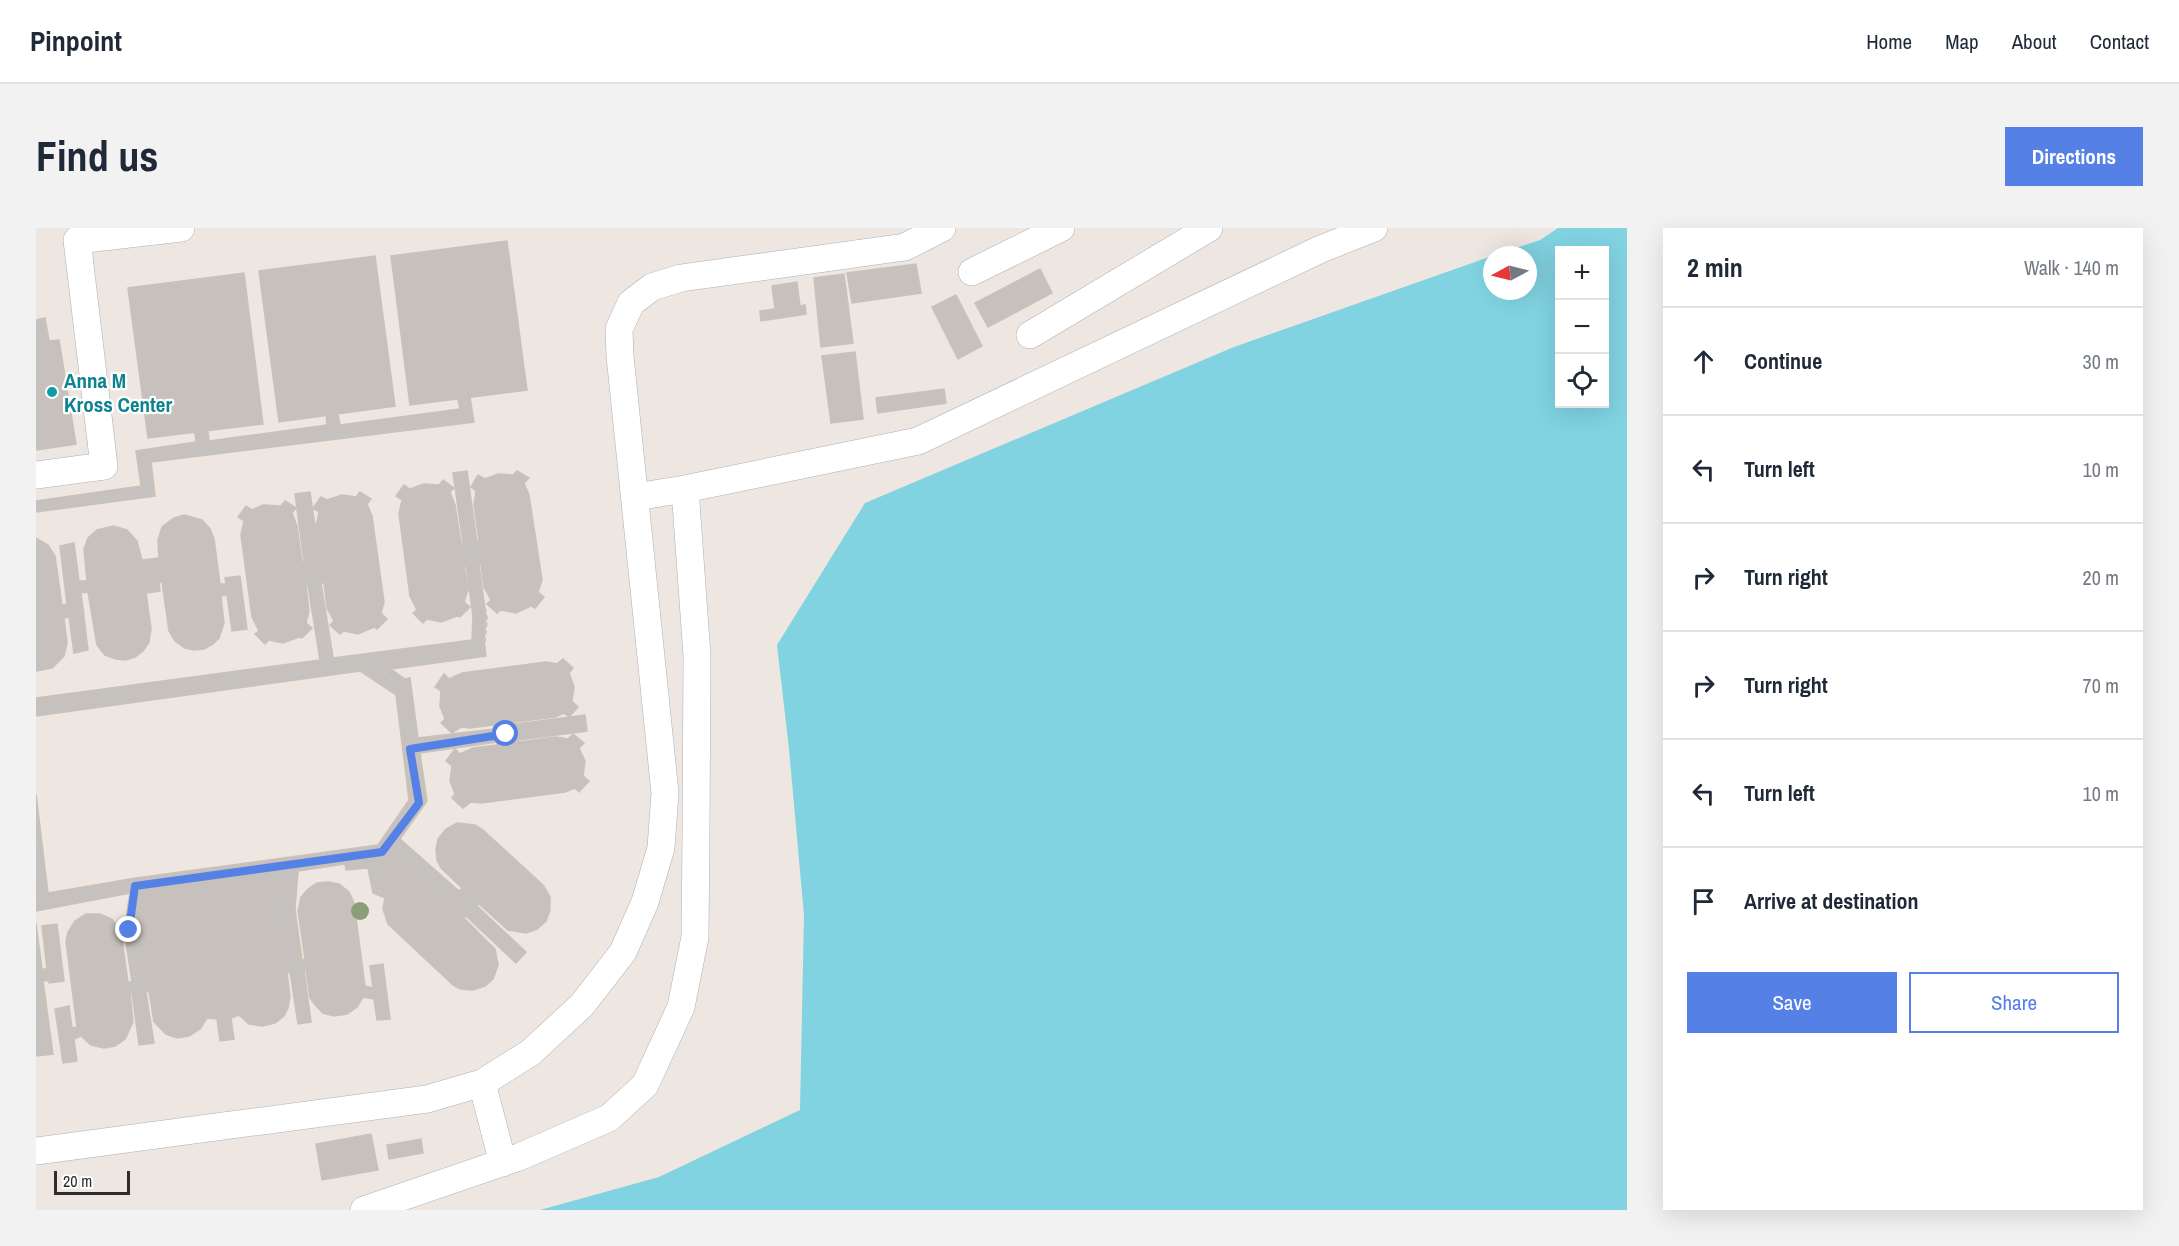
<!DOCTYPE html>
<meta charset="utf-8">
<style>
body{margin:0;font-family:"Archivo Narrow",sans-serif;background:#f2f2f3;color:#1f2937}
.controls{position:absolute;right:18px;top:18px;display:grid;overflow:hidden;border-radius:0px;box-shadow:0 6px 24px #0002}
.controls button{width:54px;height:54px;display:grid;place-items:center;padding:0;border:0;border-bottom:2px solid #e0e1e3;background:#fff;color:#1f2937;font:30px sans-serif}
.compass{position:absolute;left:1447px;top:18px;width:54px;height:54px;border-radius:50%;background:#fff;box-shadow:0 6px 24px #0002;rotate:263deg}
.scale{position:absolute;left:18px;bottom:15px;width:76px;box-sizing:border-box;padding-left:6px;border:3px solid #2d2d2d;border-top:0;font-size:16px;line-height:21px;white-space:nowrap;color:#2d2d2d;-webkit-text-stroke:4px #fff;paint-order:stroke}
.stop{position:absolute;width:18px;height:18px;margin:-14px;border:4px solid #5581e6;border-radius:50%;background:#fff}
.stop.end{background:#5581e6;border-color:#fff;box-shadow:0 2px 6px #0008}
.list{margin:0;padding:0;list-style:none}
h2{display:flex;justify-content:space-between;align-items:center;height:78px;margin:0;padding:0 24px;font-size:26px}
h2 small{font-size:20px;font-weight:400;color:#747a83}
.list li{display:grid;grid-template-columns:39px 1fr auto;gap:18px;align-items:center;box-sizing:border-box;height:108px;padding:0 24px;border-top:2px solid #e0e1e3}
.list b{display:block;font-size:22px;white-space:nowrap}
.list em{font-size:20px;font-style:normal;color:#747a83}
.actions{display:flex;gap:12px;padding:18px 24px}
.actions a{flex:1;padding:14px 0;border:2px solid #5581e6;border-radius:0px;text-align:center;font-size:21px;color:#5581e6}
.actions .main{background:#5581e6;color:#fff}
.icon{flex:none;width:33px;height:33px;fill:none;stroke:currentColor;stroke-width:2;stroke-linecap:round;stroke-linejoin:round}
.map{position:relative;flex:none;width:1591px;height:982px;overflow:hidden;border-radius:0px}
header{display:flex;align-items:center;gap:36px;box-sizing:border-box;height:84px;padding:0 30px;background:#fff;border-bottom:2px solid #e0e1e3}
header strong{font-size:28px}
nav{display:flex;gap:33px;margin-inline-start:auto;font-size:21px}
.intro{display:flex;align-items:center;justify-content:space-between;box-sizing:border-box;height:144px;padding:0 36px}
h1{margin:0;font-size:42px}
.button{padding:15px 27px;border-radius:0px;background:#5581e6;color:#fff;font-size:21px;font-weight:700}
main{display:flex;gap:36px;padding:0 36px}
aside{flex:1;background:#fff;border-radius:0px;box-shadow:0 6px 24px #0002}
.map>svg:first-child{display:block}
.water{fill:#81d3e2;fill-rule:evenodd}
.building{fill:#c6c1bc;stroke:#c8c2bb;stroke-width:1.5}
.lines{fill:none;stroke-linecap:round;stroke-linejoin:round}
.minor-casing{stroke:#adb0b7;stroke-width:28}
.path{stroke:#c4c4c4;stroke-width:4;stroke-dasharray:4.5 3;stroke-linecap:butt}
.minor{stroke:#fff;stroke-width:27}
.tree{fill:#899e79}
.route{stroke:#5581e6;stroke-width:8}
.culture-dot{fill:#0f9aa8;stroke:#fff;stroke-width:2}
.labels{text-anchor:middle;dominant-baseline:central;stroke-width:4.5;stroke-linejoin:round;paint-order:stroke}
.culture-label{font-size:21px;font-weight:bold;fill:#0d838f;stroke:#fff;text-anchor:start}
</style>
<header>
<strong>Pinpoint</strong>
<nav><a>Home</a><a>Map</a><a>About</a><a>Contact</a></nav>
</header>
<div class="intro"><h1>Find us</h1><a class="button">Directions</a></div>
<main>
<div class="map">
<svg width="1591" height="982" viewBox="0 0 1591 982">
<rect width="100%" height="100%" fill="#ede6e1"/>
<path class="water" d="M1522,0H1591V982H504L623,949L764,882L768,687L753,521L741,417L829,275L1198,119L1456,28V63H1492V27H1459L1504,12ZM1524,22H1568V176H1524Z"/>
<path class="building" d="M471,13L491,162L374,177L355,28Z
M339,28L359,178L243,194L223,43Z
M880,36L885,65L816,75L811,45Z
M1004,41L1016,65L952,99L939,75Z
M208,45L227,196L112,210L92,60Z
M808,46L817,115L785,119L778,50Z
M761,54L764,78L769,77L770,86L725,93L724,83L739,81L736,58Z
M920,67L946,118L922,131L896,79Z
M9,90L13,113L23,112L40,216L0,222V92Z
M819,124L827,191L795,195L786,128Z
M908,161L910,175L842,185L840,170Z
M434,169L438,194L115,234L119,268L0,284V273L105,258L100,223L160,214L159,205L172,203L173,213L291,197L290,187L302,186L304,197L424,181L422,171Z
M431,243L441,314L443,313L438,277L440,263L435,259L442,247L449,251L462,246L477,247L481,243L493,250L488,255L493,267L506,352L502,364L508,369L499,380L495,378L480,385L465,382L461,385L451,376L455,372L448,359L445,336H443L450,389L448,413L450,428L355,441L369,451L374,450L382,510L458,501V497L434,500L425,499L416,505L405,495L409,491L404,478L405,463L399,459L408,446L413,451L426,445L510,434L521,436L527,431L537,440L533,445L538,459L536,473L542,479L533,489L528,485L519,489L479,494L480,496L549,487L551,503L482,512L483,514L520,509L532,511L537,506L548,515L543,520L549,533L547,548L553,553L543,564L539,560L529,564L445,575L435,574L427,580L416,570L419,566L414,553L416,538L410,533L419,521L424,526L437,520L461,517V514L384,525L391,573L364,611L423,663L426,660L405,640L401,632L400,622L402,611L410,601L421,595L439,597L447,602L507,657L514,669V682L510,693L501,701L490,705L472,702L443,676L441,678L490,724L480,735L430,688L428,690L459,721L462,737L457,751L449,758L437,762L424,761L417,757L352,696L347,681L349,670L337,665L332,640L310,642L309,636L262,643L259,681L266,732L269,731L262,682L265,669L272,661L281,655L292,654L303,656L313,664L318,675L329,758L337,760L334,738L347,736L354,791L341,792L338,771L327,769L321,779L311,786L298,788L287,785L280,778L274,770L270,742H268L275,794L262,796L254,744L251,745L254,768L252,780L248,788L239,795L226,798L213,796L203,787L195,790L198,811L184,813L181,791L171,790L164,801L153,808L141,810L130,806L118,794L113,763L110,764L118,815L103,817L96,765H94L97,794L89,811L79,818L68,820L55,817L45,808L38,811L41,833L27,835L19,781L33,778L36,800L41,799L30,714L32,704L39,693L50,686H64L76,691L85,705L92,754H96L88,701L94,665L0,683V566L12,665L100,650L342,617L373,572L360,467L324,443L0,488V470L284,432L272,358H270L273,383L270,395L276,400L266,410L263,409L247,415L233,412L229,416L219,406L223,403L216,389L205,307L208,293L202,289L210,278L216,282L227,277L245,278L249,273L260,280L256,285L261,298L266,334H268L259,266L274,264L284,332L280,298L283,284L277,280L285,269L291,272L306,267L320,269L324,264L335,271L331,276L336,288L348,374L345,385L351,391L341,401L338,399L322,406L308,403L304,406L294,397L298,393L291,380L288,355H285L297,430L436,412L437,388L430,338H428L432,362L428,374L434,379L424,389L421,388L405,394L391,391L387,395L377,385L381,382L374,368L363,286L366,272L360,268L368,257L374,261L388,256L403,257L407,252L418,260L414,264L419,277L425,315H427L417,245Z
M148,287L166,292L174,301L178,311L184,356H190L189,350L204,348L211,401L196,403L191,367L185,368L188,395L183,410L177,416L168,421L158,422L149,420L139,413L133,403L126,354H123L124,363L111,365L110,356H109L115,401L113,414L107,423L99,429L90,432L80,431L69,427L61,417L52,364L45,365L52,422L38,425L33,389L28,390L31,415L28,428L16,440L0,443V310L12,317L19,328L26,377L31,376L24,318L38,315L43,353H51L48,321L52,310L61,302L77,298L91,302L101,313L106,332L123,330L122,312L126,299L138,290Z
M0,695L6,741H11L6,698L21,696L28,753L13,755V752L7,753L17,826L0,828Z
M335,906L342,942L286,952L280,916Z
M385,911L387,925L353,931L351,917Z"/>
<g class="lines">
<g class="minor-casing">
<path id="minor" d="M936,44L1025,0
M994,107L1173,0
M0,247L68,238L41,12L145,0
M599,269L649,261L882,213L1285,21L1338,0
M446,855L467,935
M0,923L391,871L446,855L494,825L546,777L587,724L609,674L625,620L629,565L584,128L583,101L595,75L616,59L645,50L869,19L906,0
M328,982L483,929L573,890L609,857L645,779L659,709L660,606L661,428L649,261"/>
</g>
<path class="path" d="M296,188L298,208
M168,204L170,224
M0,279L111,265L107,231L432,192L428,171
M430,331L448,328
M112,349L130,346
M283,354L298,441
M274,355L292,353
M190,365L197,363
M33,387L47,386L42,361L56,360
M336,436L447,422L450,391L439,330
M0,481L336,436L366,458L374,521L470,506
M469,499L473,518
M0,612L8,672
M356,612L431,678
M335,627L340,662L349,665
M253,638L249,678L256,737
M99,658L93,702L100,758
M0,673L99,658L346,624L383,575L374,521
M424,687L438,670
M248,738L266,736
M10,752L18,750
M90,759L110,757
M326,764L336,765
M170,786L179,787
M193,786L200,782
M34,806L41,803"/>
<use href="#minor" class="minor"/>
</g>
<circle class="tree" cx="324" cy="683" r="9"/>
<g class="lines">
<path class="route" d="M93,702L99,658L346,624L383,575L374,521L470,506"/>
</g>
<circle class="culture-dot" cx="16" cy="164" r="6"/>
<g class="labels">
<g class="culture-label">
<text x="28" y="152">Anna M<tspan x="28" dy="24">Kross Center</tspan></text>
</g>
</g>
</svg>
<div class="controls">
<button>+</button>
<button>−</button>
<button><svg class="icon" aria-label="locate" viewBox="0 0 24 24"><circle cx="12" cy="12" r="6"/><path d="M12 2v4M12 18v4M2 12h4M18 12h4"/></svg></button>
</div>
<svg class="compass" viewBox="-18 -18 36 36"><path d="M0-13l5 13h-10z" fill="#e53935"/><path d="M0 13l5-13h-10z" fill="#747a83"/></svg>
<div class="scale">20 m</div>
<div class="stop" style="left:470px;top:506px"></div>
<div class="stop end" style="left:93px;top:702px"></div>
</div>
<aside>
<h2>2 min<small>Walk · 140 m</small></h2>
<ul class="list">
<li><svg class="icon" aria-label="ahead" viewBox="0 0 24 24"><path d="M12 20V5M6 11l6-6 6 6"/></svg><div><b>Continue</b></div><em>30 m</em></li>
<li><svg class="icon" aria-label="left" viewBox="0 0 24 24"><path d="M17 20v-9H6M10 6l-5 5 5 5"/></svg><div><b>Turn left</b></div><em>10 m</em></li>
<li><svg class="icon" aria-label="right" viewBox="0 0 24 24"><path d="M7 20v-9h11M14 6l5 5-5 5"/></svg><div><b>Turn right</b></div><em>20 m</em></li>
<li><svg class="icon" aria-label="right" viewBox="0 0 24 24"><path d="M7 20v-9h11M14 6l5 5-5 5"/></svg><div><b>Turn right</b></div><em>70 m</em></li>
<li><svg class="icon" aria-label="left" viewBox="0 0 24 24"><path d="M17 20v-9H6M10 6l-5 5 5 5"/></svg><div><b>Turn left</b></div><em>10 m</em></li>
<li><svg class="icon" aria-label="arrive" viewBox="0 0 24 24"><path d="M6 21V4h12l-3 4 3 4H6"/></svg><div><b>Arrive at destination</b></div></li>
</ul>
<div class="actions"><a class="main">Save</a><a>Share</a></div>
</aside>
</main>
